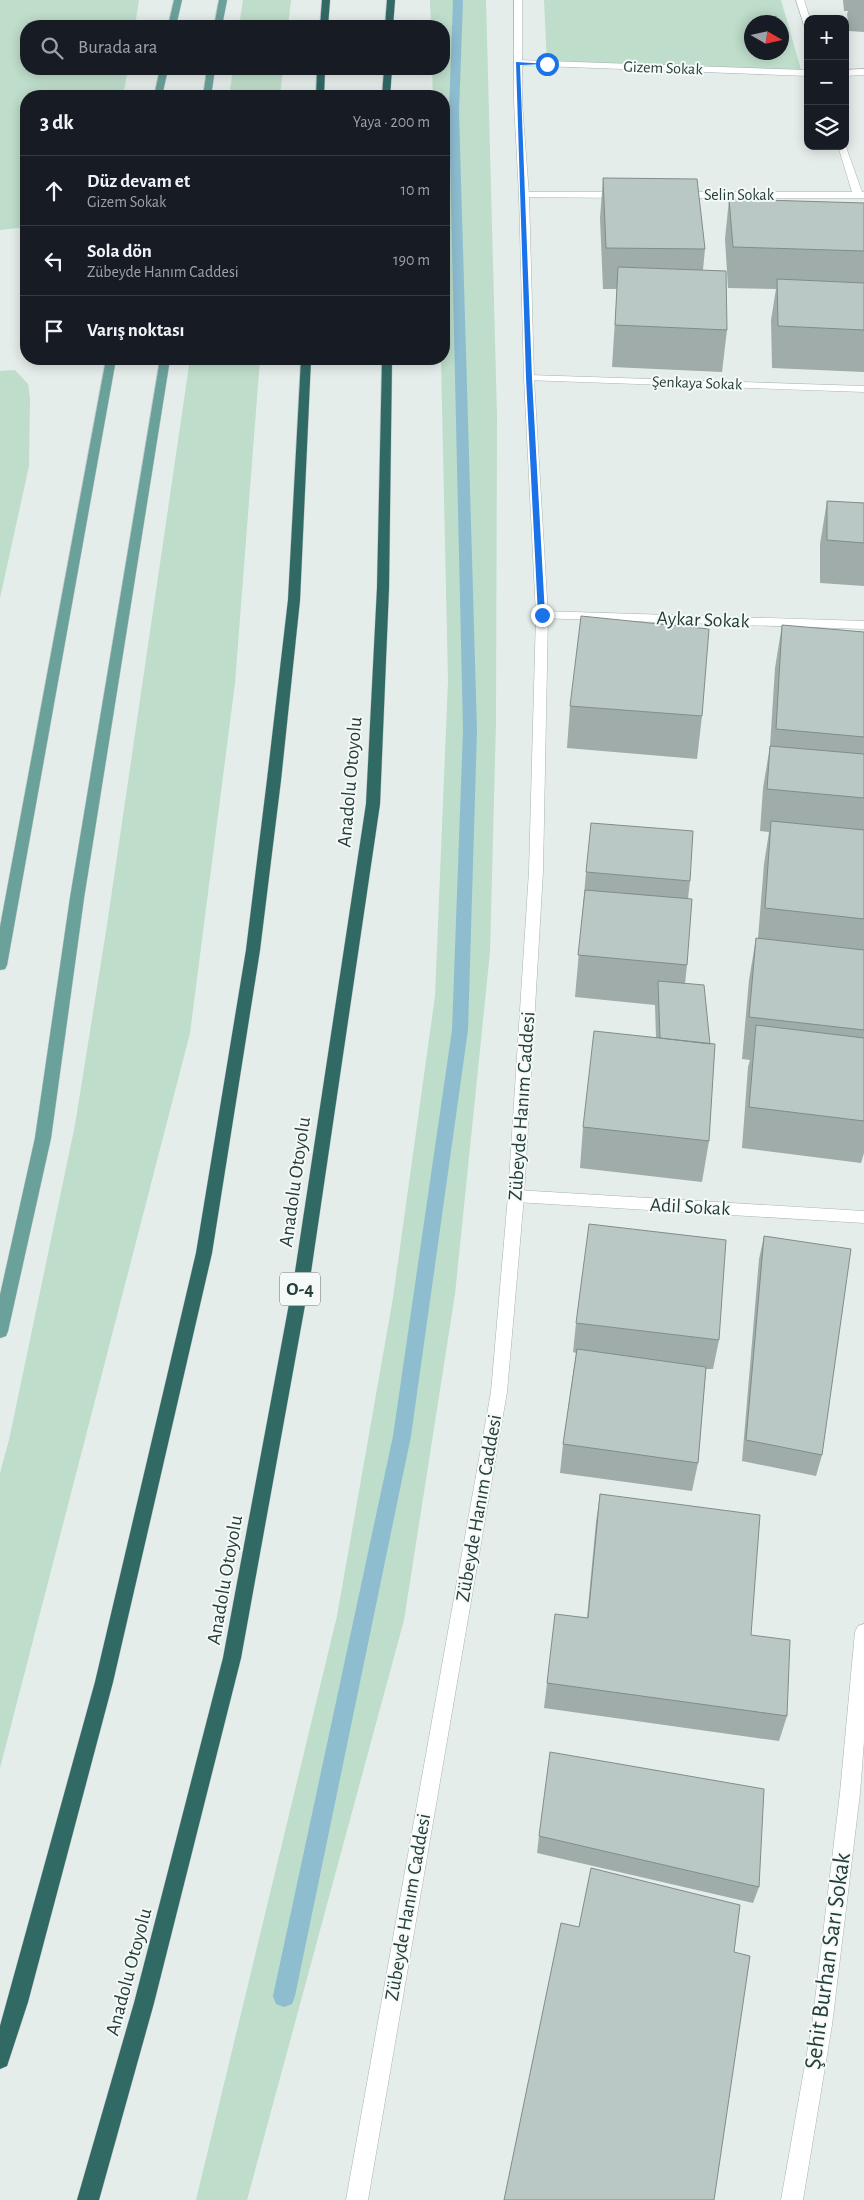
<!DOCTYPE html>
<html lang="tr">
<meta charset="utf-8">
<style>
body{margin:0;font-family:"Alegreya Sans",sans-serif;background:#20242c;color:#f1f3f6}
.controls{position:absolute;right:15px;top:15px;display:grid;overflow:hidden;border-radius:10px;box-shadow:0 2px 12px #0003}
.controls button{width:45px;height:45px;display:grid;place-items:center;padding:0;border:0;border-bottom:1px solid #363941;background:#171b24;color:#f1f3f6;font:25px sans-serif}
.compass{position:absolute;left:744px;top:15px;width:45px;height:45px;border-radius:50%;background:#171b24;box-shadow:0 2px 12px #0003;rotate:99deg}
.stop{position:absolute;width:15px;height:15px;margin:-11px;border:4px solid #1a73e8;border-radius:50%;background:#fff}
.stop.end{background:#1a73e8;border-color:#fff;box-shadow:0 1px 5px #0008}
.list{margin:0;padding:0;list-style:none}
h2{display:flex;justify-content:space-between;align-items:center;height:65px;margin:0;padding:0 20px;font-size:21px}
h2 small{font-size:16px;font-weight:400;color:#9ea1a6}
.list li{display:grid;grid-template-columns:32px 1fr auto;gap:15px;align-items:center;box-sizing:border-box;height:70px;padding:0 20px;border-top:1px solid #363941}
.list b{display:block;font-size:19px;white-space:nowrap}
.list p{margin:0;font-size:16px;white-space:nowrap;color:#9ea1a6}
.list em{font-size:16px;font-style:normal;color:#9ea1a6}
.icon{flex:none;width:28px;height:28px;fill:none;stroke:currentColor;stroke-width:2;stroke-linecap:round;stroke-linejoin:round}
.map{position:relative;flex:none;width:864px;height:2200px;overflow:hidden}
.search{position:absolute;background:#171b24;box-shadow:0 2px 12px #0003;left:20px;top:20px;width:430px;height:55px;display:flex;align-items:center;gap:12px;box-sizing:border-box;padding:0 18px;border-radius:20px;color:#9ea1a6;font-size:19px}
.panel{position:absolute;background:#171b24;box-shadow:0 2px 12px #0003;left:20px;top:90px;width:430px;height:275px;border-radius:20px}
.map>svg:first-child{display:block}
.green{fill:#beddca;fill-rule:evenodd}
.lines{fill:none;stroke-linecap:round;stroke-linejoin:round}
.stream{fill:#8ebdd0;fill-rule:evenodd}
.minor-casing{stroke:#a7b5b2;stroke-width:1}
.tertiary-casing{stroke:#a7b5b2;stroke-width:1}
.primary-casing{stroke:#c2c9c8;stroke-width:1}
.motorway-casing{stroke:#c2c9c8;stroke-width:1}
.minor{fill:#fff;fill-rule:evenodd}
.tertiary{fill:#fff;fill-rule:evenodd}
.primary{fill:#6aa19a;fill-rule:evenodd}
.motorway{fill:#316965;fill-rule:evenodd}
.wall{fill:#9faca9}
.building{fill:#b9c8c4;stroke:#828c89}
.route{fill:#1a73e8}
.labels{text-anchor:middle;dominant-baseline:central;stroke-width:4;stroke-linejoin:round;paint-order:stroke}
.far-street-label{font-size:16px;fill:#243e3a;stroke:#f5f9f8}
.shield{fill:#f5f9f8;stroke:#637673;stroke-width:1}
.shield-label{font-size:19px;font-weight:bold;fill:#243e3a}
.street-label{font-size:20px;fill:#243e3a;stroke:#f5f9f8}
.near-street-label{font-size:24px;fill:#243e3a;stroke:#f5f9f8}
</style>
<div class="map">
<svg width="864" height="2200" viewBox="0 0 864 2200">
<rect width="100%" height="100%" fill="#e4edea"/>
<path class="green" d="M0,0H139L135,26H26V69H128L123,96H26V227L0,230Z
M243,0H291L288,26H239Z
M430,0H486L497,416L496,722L490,952L455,1294L404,1620L247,2200H196L337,1616L393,1298L435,996L448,681L441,359H444V96H433L432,69H444V26H431Z
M544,0H781L802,73L547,64ZM752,22H782V52H752Z
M233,69H283L280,96H229Z
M190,359H260L235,683L190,1033L0,1768V1473L9,1440L75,1125L107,925Z
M15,370L28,384L30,398L29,466L0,598V371Z"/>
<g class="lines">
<path class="stream" d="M453,0H463L459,112L477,730L468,1030L411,1436L295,1996L292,2004L284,2007L276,2004L273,1996L393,1436L452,1030L463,730L449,112Z"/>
<g class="minor-casing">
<path id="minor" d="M796,0H804L810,19H808V27L804,25Z
M518,60L808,70V76L515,65L514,63Z
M864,69V75L845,76V70Z
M845,144L862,192H864V198H681L676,195L681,192H852L838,146H845Z
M524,192H623L628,195L623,198L521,197L519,195Z
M529,375L864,386V392L525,380L524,378L525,376Z
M542,611L864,621V629L538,618L536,615Z
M516,1190L864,1211V1223L516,1202L510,1200L508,1196L510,1192Z
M864,1624V1741L860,1793L832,2025L803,2200H781L812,2025L840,1793L855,1632L858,1626Z"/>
</g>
<g class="tertiary-casing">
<path id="tertiary" d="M514,0H522V102L529,195L534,378L548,615L543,871L524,1196L507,1392L368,2200H346L491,1392L508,1196L529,871L536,615L524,378L519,195L514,102Z"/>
</g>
<g class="primary-casing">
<path id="primary" d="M174,0H182L176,26H168Z
M219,0H227L222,26H214Z
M160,69H168L162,96H154Z
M207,69H215L211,96H203Z
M106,359H116L7,965L5,969L0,970V927Z
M160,359H170L84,898L51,1138L8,1331L6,1336L0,1338V1295L35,1138L70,898Z"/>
</g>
<g class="motorway-casing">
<path id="motorway" d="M322,0H330L328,26H320Z
M387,0H395L393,26H385Z
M317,69H325L324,96H316Z
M384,69H392L390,96H382Z
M301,359H311L300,600L281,780L260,950L212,1253L113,1682L28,2002L7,2066L0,2069V2026L95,1682L196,1253L246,950L267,780L288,600Z
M382,359H392L389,588L380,804L311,1272L241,1658L154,2003L99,2200H77L134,2003L223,1658L295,1272L366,804L377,588Z"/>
</g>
<use href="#minor" class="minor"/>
<use href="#tertiary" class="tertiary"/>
<use href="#primary" class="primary"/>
<use href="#motorway" class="motorway"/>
</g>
<path class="wall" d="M843,0H864V32L849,31L847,14L848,11H844Z
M603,178L705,249L703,270L727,330L722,372L612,367L617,289H603L600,218Z
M729,199L864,203V372L772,368L771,320L776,289L728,288L725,239Z
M827,501L864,503V586L820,583V544Z
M782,625L864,632V1153L861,1163L742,1148L748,1067L750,1060L742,1059L749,980L756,938H758L764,864L769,832L760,831L763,788L770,746L775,668Z
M570,706L702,716L697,759L567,748Z
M586,872L690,881L688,899L687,965L685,984L709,1141L702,1182L580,1168L583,1127L656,1038L655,1005L575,997Z
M764,1236L822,1455L816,1476L742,1461L759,1259Z
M576,1323L719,1340L713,1369H706L698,1463L692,1491L560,1473L563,1444L576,1353L573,1352Z
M600,1494L751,1635L787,1716L779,1741L544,1708L547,1683L587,1618L596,1522Z
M539,1836L759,1887L753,1903L537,1853Z"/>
<path class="building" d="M603,178L697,179L705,249L606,248Z
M729,199L864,203V251L733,247Z
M618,267L726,271L727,330L615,325Z
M777,279L864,283V330L778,326Z
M827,501L864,503V543L827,540Z
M581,616L709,629L702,716L570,706Z
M782,625L864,632V737L776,729Z
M770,746L864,754V798L767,789Z
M771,821L864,830V919L765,908Z
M591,823L693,831L690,881L586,872Z
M585,890L692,899L687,965L578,955Z
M756,938L864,950V1030L749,1017Z
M658,981L704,985L710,1044L660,1038Z
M756,1025L864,1038V1121L749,1107Z
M594,1031L715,1044L709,1141L583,1127Z
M589,1224L726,1240L719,1340L576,1323Z
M764,1236L851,1249L822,1455L746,1440Z
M577,1349L706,1367L698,1463L563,1444Z
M600,1494L760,1515L751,1635L790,1640L787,1716L547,1683L555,1614L588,1618Z
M550,1752L764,1789L759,1887L539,1836Z
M591,1868L740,1905L734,1952L750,1956L714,2200H504L561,1923L579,1927Z"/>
<path class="route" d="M516,62L549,64L520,65L532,378L545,615L542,617L538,615L526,378Z"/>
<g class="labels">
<g class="far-street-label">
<text transform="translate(663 68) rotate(2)">Gizem Sokak</text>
<text x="739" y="195">Selin Sokak</text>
<text transform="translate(697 383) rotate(2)">Şenkaya Sokak</text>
</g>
<rect class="shield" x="280" y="1272.5" width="40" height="33" rx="4"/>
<g class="shield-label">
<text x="300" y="1289">O-4</text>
</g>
<g class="street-label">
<text transform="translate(703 620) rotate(2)">Aykar Sokak</text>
<text transform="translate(350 782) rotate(-85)">Anadolu Otoyolu</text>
<text transform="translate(522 1106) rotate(-86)">Zübeyde Hanım Caddesi</text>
<text transform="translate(295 1182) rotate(-82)">Anadolu Otoyolu</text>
<text transform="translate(690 1207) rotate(3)">Adil Sokak</text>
<text transform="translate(479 1508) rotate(-80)">Zübeyde Hanım Caddesi</text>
<text transform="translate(225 1580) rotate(-80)">Anadolu Otoyolu</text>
<text transform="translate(408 1907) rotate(-80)">Zübeyde Hanım Caddesi</text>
<text transform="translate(129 1972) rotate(-75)">Anadolu Otoyolu</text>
</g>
<g class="near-street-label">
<text transform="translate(828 1961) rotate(-82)">Şehit Burhan Sarı Sokak</text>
</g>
</g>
</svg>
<div class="controls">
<button>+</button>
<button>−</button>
<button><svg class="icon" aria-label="layers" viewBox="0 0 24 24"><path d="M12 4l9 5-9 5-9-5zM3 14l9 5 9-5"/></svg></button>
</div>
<svg class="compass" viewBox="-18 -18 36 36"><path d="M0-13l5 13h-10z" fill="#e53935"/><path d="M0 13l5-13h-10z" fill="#9ea1a6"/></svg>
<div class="stop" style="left:547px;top:64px"></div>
<div class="stop end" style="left:542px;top:615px"></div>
<div class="search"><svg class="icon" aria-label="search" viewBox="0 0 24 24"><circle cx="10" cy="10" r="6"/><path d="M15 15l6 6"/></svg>Burada ara</div>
<section class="panel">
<h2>3 dk<small>Yaya · 200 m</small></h2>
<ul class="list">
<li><svg class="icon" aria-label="ahead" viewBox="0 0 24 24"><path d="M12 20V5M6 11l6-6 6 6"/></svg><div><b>Düz devam et</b><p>Gizem Sokak</p></div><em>10 m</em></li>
<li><svg class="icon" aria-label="left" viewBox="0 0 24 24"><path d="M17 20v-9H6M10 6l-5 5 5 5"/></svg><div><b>Sola dön</b><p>Zübeyde Hanım Caddesi</p></div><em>190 m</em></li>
<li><svg class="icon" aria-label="arrive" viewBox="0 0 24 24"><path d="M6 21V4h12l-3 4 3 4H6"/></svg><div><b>Varış noktası</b></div></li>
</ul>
</section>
</div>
